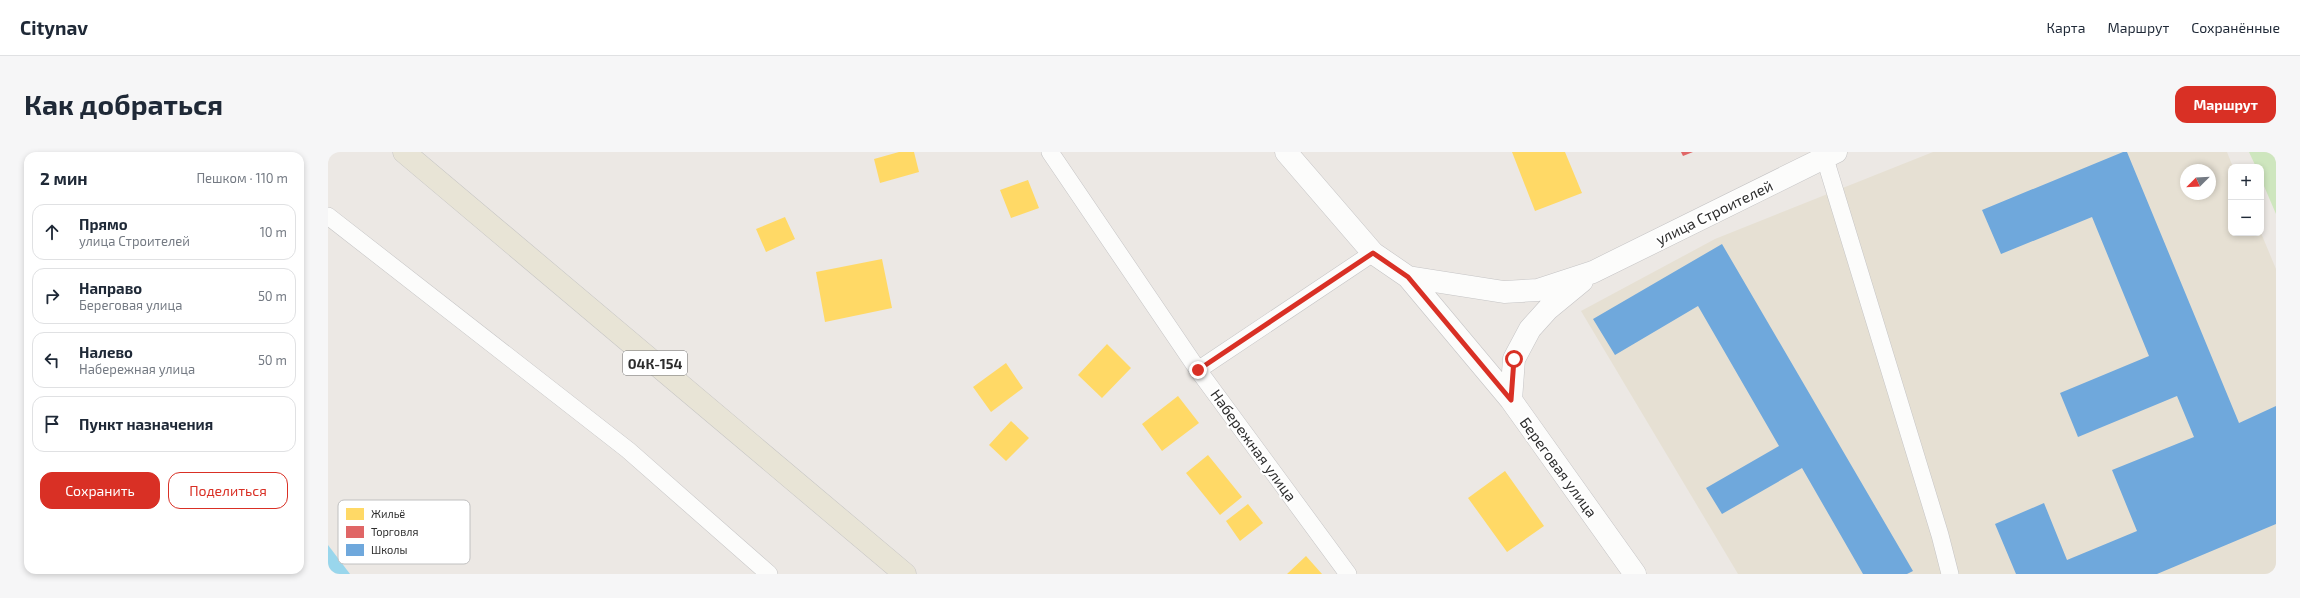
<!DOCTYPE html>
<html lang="ru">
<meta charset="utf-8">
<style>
body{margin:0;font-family:"Exo 2",sans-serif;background:#f6f6f7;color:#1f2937}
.controls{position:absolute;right:12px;top:12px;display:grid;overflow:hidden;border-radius:8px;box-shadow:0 2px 6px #0003}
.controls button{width:36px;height:36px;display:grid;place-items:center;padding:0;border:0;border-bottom:1px solid #e0e1e3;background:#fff;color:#1f2937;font:20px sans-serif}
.compass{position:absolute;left:1852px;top:12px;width:36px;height:36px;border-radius:50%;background:#fff;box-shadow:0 2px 6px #0003;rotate:246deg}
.stop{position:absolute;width:12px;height:12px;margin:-9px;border:3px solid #d93025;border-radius:50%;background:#fff}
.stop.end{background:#d93025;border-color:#fff;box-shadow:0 1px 4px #0008}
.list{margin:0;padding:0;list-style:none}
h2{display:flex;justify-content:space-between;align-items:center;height:52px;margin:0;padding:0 16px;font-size:17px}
h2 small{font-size:13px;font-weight:400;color:#747a83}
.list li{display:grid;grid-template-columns:26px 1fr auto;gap:12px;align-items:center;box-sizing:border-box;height:56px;margin:0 8px 8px;padding:0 8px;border:1px solid #e0e1e3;border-radius:12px}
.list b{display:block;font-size:15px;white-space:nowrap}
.list p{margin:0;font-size:13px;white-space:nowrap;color:#747a83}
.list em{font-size:13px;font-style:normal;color:#747a83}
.actions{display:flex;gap:8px;padding:12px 16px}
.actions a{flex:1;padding:9px 0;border:1px solid #d93025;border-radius:12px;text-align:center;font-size:14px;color:#d93025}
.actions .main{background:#d93025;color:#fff}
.icon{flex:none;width:22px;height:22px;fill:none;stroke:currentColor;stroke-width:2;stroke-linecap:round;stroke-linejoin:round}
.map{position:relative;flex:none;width:1948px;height:422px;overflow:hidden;border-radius:12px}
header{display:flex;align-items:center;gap:24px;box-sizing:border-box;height:56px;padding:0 20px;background:#fff;border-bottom:1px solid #e0e1e3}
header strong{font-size:19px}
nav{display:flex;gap:22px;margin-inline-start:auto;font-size:14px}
.intro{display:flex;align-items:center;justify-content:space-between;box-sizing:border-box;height:96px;padding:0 24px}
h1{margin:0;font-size:28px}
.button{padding:10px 18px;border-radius:12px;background:#d93025;color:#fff;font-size:14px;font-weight:700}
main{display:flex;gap:24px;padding:0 24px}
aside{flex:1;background:#fff;border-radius:12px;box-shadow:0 2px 6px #0003}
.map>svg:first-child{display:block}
.education{fill:#e6e0d3;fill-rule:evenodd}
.green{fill:#cee6be}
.water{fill:#99d6ec}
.homes{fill:#ffd966}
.shops{fill:#e06666}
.schools{fill:#6fa8dc}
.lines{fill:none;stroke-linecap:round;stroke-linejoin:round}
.lane-casing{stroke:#c5c4c5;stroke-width:18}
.street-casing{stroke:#c5c4c5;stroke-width:23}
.primary-casing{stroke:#c6c5c4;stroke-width:23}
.lane{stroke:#fcfcfb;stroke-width:17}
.street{stroke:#fcfcfb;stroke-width:22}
.primary{stroke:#e8e4d6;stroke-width:22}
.route{stroke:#d93025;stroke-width:5}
.labels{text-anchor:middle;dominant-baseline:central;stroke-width:4;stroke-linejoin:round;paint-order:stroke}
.shield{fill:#fff;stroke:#6d6d6d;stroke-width:1}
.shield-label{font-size:14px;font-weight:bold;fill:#2e2e2e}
.street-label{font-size:15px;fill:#2e2e2e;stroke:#fff}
.key{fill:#fff;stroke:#c0c0c0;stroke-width:1}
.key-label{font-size:11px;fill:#2e2e2e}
</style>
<header>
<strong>Citynav</strong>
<nav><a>Карта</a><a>Маршрут</a><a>Сохранённые</a></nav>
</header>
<div class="intro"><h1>Как добраться</h1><a class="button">Маршрут</a></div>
<main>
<aside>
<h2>2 мин<small>Пешком · 110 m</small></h2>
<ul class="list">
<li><svg class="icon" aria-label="ahead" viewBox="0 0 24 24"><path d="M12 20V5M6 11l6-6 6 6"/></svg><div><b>Прямо</b><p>улица Строителей</p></div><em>10 m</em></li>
<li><svg class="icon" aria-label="right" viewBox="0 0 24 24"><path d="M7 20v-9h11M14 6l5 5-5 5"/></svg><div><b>Направо</b><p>Береговая улица</p></div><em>50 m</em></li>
<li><svg class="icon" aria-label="left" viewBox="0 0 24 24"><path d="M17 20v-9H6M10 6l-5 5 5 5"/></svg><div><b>Налево</b><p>Набережная улица</p></div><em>50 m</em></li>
<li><svg class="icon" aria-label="arrive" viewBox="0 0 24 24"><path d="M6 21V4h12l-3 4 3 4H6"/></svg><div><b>Пункт назначения</b></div></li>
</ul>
<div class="actions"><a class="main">Сохранить</a><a>Поделиться</a></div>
</aside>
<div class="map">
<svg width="1948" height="422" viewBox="0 0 1948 422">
<rect width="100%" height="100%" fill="#ece8e4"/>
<path class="education" d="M1605,0H1899L1905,15H1903V81H1933L1948,117V422H1410L1253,159L1387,87ZM1858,18H1882V42H1858Z"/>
<path class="green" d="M1921,0H1948V62L1933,27V15H1928Z"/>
<path class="water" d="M0,393L22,422H0Z"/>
<path class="homes" d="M571,0H586L591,20L552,31L546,7Z
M1184,0H1237L1254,41L1207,59Z
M700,28L711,56L683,66L672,38Z
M457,65L467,87L438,100L428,77Z
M554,107L564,156L497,170L488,120Z
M779,192L803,216L774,246L750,223Z
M678,211L695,236L663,260L645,235Z
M850,244L871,271L834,299L814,272Z
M683,269L701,286L678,309L661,293Z
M880,303L914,345L892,363L858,321Z
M1177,319L1216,374L1179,400L1140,346Z
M920,352L935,371L912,389L898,369Z
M978,404L994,422H959Z"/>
<path class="shops" d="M1353,0H1365L1355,4Z"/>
<path class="schools" d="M1795,0H1799L1911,271L1948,254V372L1829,422H1688L1667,372L1716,351L1739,408L1809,379L1784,318L1866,285L1849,244L1750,285L1732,241L1821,204L1764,65L1673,102L1654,58Z
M1394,92L1585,419L1579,422H1535L1474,316L1394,362L1378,336L1451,294L1370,154L1287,203L1265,167Z"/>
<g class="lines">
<g class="lane-casing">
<path id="lane" d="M722,0L870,218
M1495,0L1612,383L1622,422
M0,64L300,298L441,422
M1020,422L870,218L1045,101"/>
</g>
<g class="street-casing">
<path id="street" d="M958,0L1045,101L1080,125L1183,248L1307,422
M1080,125L1176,140L1210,138L1265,120L1508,0
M1183,248L1186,207L1202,177L1220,157L1254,129"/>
</g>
<g class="primary-casing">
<path id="primary" d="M76,0L577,422"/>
</g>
<use href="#lane" class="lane"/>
<use href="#street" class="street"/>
<use href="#primary" class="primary"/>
</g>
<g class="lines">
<path class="route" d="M870,218L1045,101L1080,125L1183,248L1186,207"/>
</g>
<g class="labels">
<rect class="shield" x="295" y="199" width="64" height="24" rx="3"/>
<g class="shield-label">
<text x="327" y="211">04К-154</text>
</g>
<g class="street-label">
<text transform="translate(1386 60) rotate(-26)">улица Строителей</text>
<text transform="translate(926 293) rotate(54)">Набережная улица</text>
<text transform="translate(1231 315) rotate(54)">Береговая улица</text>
</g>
</g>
<rect x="10" y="348" width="132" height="64" rx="6" class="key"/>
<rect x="18" y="356" width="18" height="12" fill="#ffd966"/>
<rect x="18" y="374" width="18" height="12" fill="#e06666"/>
<rect x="18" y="392" width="18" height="12" fill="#6fa8dc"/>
<g class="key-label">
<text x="43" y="366">Жильё</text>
<text x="43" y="384">Торговля</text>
<text x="43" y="402">Школы</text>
</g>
</svg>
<div class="controls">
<button>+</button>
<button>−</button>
</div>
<svg class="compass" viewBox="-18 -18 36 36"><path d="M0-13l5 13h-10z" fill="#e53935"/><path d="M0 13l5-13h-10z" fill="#747a83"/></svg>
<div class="stop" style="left:1186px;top:207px"></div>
<div class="stop end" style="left:870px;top:218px"></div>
</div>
</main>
